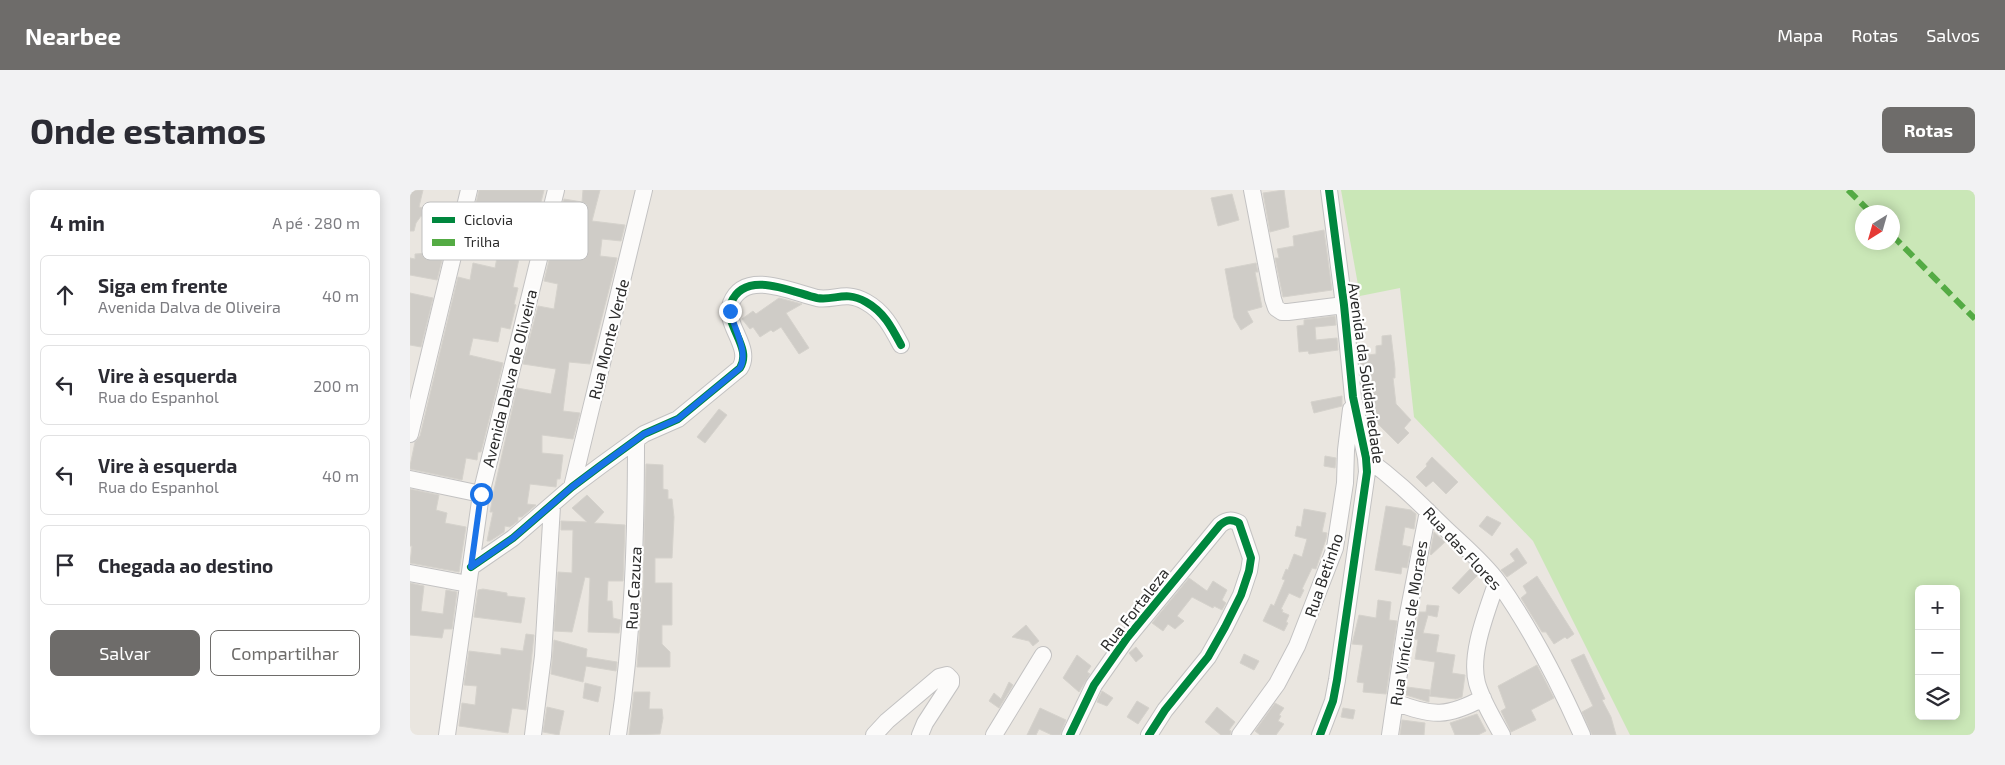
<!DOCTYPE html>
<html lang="pt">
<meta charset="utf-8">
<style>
body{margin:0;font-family:"Exo 2",sans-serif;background:#f2f2f3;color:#2b2b33}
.controls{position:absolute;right:15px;bottom:15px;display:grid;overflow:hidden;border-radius:8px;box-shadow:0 2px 12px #0003}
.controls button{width:45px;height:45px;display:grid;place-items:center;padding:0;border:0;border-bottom:1px solid #e1e1e2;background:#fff;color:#2b2b33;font:25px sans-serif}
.compass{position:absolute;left:1445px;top:15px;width:45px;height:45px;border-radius:50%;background:#fff;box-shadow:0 2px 12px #0003;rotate:217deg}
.stop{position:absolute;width:15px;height:15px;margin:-11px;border:4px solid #1a73e8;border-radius:50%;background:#fff}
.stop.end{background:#1a73e8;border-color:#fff;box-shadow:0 1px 5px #0008}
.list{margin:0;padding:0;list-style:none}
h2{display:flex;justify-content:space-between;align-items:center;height:65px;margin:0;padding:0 20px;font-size:21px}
h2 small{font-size:16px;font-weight:400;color:#7c7c81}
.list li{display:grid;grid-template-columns:32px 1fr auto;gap:15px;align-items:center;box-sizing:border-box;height:80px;margin:0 10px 10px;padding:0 10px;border:1px solid #e1e1e2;border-radius:8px}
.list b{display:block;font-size:19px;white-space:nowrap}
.list p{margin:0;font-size:16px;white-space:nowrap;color:#7c7c81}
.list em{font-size:16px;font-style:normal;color:#7c7c81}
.actions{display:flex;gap:10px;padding:15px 20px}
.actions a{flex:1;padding:11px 0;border:1px solid #6e6c6a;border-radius:8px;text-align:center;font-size:18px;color:#6e6c6a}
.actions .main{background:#6e6c6a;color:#fff}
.icon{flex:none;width:28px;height:28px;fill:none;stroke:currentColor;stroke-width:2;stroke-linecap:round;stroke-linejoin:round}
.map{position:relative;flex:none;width:1565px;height:545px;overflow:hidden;border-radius:8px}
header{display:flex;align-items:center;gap:30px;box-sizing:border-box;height:70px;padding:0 25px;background:#6e6c6a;color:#fff}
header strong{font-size:24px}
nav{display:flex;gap:28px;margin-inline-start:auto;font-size:18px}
.intro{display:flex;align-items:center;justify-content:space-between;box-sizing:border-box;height:120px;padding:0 30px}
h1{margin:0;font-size:35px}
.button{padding:12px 22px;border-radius:8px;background:#6e6c6a;color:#fff;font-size:18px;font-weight:700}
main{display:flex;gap:30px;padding:0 30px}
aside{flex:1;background:#fff;border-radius:8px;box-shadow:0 2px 12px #0003}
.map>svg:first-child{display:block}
.green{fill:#cae7b7;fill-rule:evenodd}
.building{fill:#cfccc7;stroke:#d5d2cc}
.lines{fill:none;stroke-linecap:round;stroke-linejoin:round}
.minor-casing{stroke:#c3c2c2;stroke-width:18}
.minor{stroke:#fcfbfa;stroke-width:16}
.quiet{stroke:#54ab44;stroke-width:6;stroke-dasharray:12 6;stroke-linecap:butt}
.cycleway-casing{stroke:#fff;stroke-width:11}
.cycleway{stroke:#00873e;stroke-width:8}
.route{stroke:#1a73e8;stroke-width:6}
.labels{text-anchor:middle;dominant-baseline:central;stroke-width:4.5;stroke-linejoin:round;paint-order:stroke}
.street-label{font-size:16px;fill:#2b2b2b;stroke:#fff}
.key{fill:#fff;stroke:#bfbfbf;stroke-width:1}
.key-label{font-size:14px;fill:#2b2b2b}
</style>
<header>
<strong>Nearbee</strong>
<nav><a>Mapa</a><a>Rotas</a><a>Salvos</a></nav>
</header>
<div class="intro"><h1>Onde estamos</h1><a class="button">Rotas</a></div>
<main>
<aside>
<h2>4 min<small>A pé · 280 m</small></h2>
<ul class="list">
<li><svg class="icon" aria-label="ahead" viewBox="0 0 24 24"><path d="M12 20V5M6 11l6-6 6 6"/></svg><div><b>Siga em frente</b><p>Avenida Dalva de Oliveira</p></div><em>40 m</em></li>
<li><svg class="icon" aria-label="left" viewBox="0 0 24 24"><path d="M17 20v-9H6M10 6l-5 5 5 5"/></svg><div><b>Vire à esquerda</b><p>Rua do Espanhol</p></div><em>200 m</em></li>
<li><svg class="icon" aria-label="left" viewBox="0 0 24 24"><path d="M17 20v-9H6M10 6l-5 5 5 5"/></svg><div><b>Vire à esquerda</b><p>Rua do Espanhol</p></div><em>40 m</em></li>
<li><svg class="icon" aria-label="arrive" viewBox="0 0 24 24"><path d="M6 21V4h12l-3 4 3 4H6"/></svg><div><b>Chegada ao destino</b></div></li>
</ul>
<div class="actions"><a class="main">Salvar</a><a>Compartilhar</a></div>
</aside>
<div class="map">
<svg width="1565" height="545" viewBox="0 0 1565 545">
<rect width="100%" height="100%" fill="#eae6e0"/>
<path class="green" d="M931,0H1565V545H1220L1123,351L1004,227L990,98L950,106ZM1452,22H1482V52H1452ZM1509,399H1546V526H1509Z"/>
<path class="building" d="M0,0H13L9,17L32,23L30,30L41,33L37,48L23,44L26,30L11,26L6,33L4,41H0Z
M69,0H134L118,66L110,64L103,97L108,98L104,114L106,115L100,139L91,137L88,152L63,148L59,165L93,173L71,262H68L67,270L56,268L52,290L0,279V276L5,252L10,246L48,87L60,90L63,73L85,78L88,62L84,61L89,41L61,35Z
M173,0H190L182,31L215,35L211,51L192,49L190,66L207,68L180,174L159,172L153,221L170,223L163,249L132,245V263L153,265L150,289H147L146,297L120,294L117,314L126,315L112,327H108V331L100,337L95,336L94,342L80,351H77L83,322H80L84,300L107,198L141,204L146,179L113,174L128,116L144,119L148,94L134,91L154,9L172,12Z
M874,0L879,37L860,42L853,3Z
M822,4L829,30L808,36L801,8Z
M914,40L922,100L873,107L865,68H869L867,59L884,56L883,46Z
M20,63L33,66L27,90L0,85V68L5,69V64Z
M846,73L848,82H845L852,117L837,121L843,132L831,140L824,128L815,79Z
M0,103L23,108L11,157L0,155Z
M369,108L392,114L376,123L399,158L389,164L371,137L363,142L361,140L350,147L343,137L340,139L332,129L343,121L346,124Z
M925,126L926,135L905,137L906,150L927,148L928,160L899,164L898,161L889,162L887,136L894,135V130Z
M981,145L985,179V188H983L986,214L1001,230L994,238L999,243L988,254L959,225L954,200V180H951L950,166L966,164V156L972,155V146Z
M932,206V216L904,223L901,212Z
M309,219L317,225L295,253L287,247Z
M915,266L926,268L925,278L914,276Z
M1022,267L1048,292L1036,304L1023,291L1016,297L1006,287L1017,276L1016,274Z
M236,274L253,275V299L258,300V309H262L264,327L262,368H245V393H262V435H252V454L260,462V477H227L233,398Z
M0,299L29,305L26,320L37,323L35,333L56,337L49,382L0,373L2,356H0Z
M177,305L194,322L184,333L215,335L213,391H198L197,411H202L203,428L211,430L209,443L178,442L180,388L175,387L162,442L144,441L148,382L162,383L163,340H151V331L177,332L162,318Z
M976,316L1001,320L1006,324L1004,339L995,337L992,355L1001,357L997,378L992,377L991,384L965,380Z
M894,319L916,323L912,342L917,343L916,349L906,379L902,378L892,399L894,400L890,408L879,403L871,419L873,420L872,422L879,425L876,432L878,433L874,441L853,431L861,414L864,416L875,390L872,389L876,379L878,380L884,364L892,367L897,349L885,346L887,336L891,337Z
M1077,326L1091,333L1082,346L1069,336Z
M1024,342L1035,352L1021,365L1020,364Z
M1107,358L1117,373L1097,387L1091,380L1105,371L1100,364Z
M1062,377L1069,384L1049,404L1042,398Z
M1127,386L1164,444L1157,449L1155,447L1144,454L1136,442H1132L1111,408L1117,403L1113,396Z
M779,388L797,401L803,391L817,400L812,410L816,413L812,420L804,416L803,418L782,407L767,426L774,431L765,439L758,434L753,441L742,433Z
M0,393L14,396L11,421L33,424L36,400L47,402L42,439H34L32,448L0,445Z
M73,399L97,403V406L115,408L111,433L64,427L68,400Z
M968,410L981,412L979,430L987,431L976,504L953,502L954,493L947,492L953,455L942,454L949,425L966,428Z
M1017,415L1029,416L1027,427L1018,425L1013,443L1029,445L1026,462L1045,465L1042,483L1055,485L1052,507L1046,509L1019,506V512L996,505L997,497L1020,500V505L1025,472L1005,469L1008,450L1004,449L1009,422H1016Z
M616,435L629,451L623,456L619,451L602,447Z
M116,444L124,445L116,520L102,518L98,543L49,536L52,513L65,515L67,496L54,495L59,461L91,465V458L113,461Z
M144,450L177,459L176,467L207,472L206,481L176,476L173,492L141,484Z
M726,457L733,466L726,472L719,463Z
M834,464L849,471L844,480L830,473Z
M1174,464L1195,509L1192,510L1201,527L1206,545H1182L1172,522L1183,516L1161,470Z
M667,465L681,476L677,482L680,484L669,502L653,488Z
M1127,475L1144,508L1121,520L1126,530L1101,542L1091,521L1096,518L1088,496Z
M599,492L603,495L589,518L579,511L584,503L591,509Z
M175,493L191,497L188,512L173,508Z
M692,501L703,508L697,516L687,512Z
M224,502H240L239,519H252L253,528L250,544L219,545Z
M727,511L739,518L728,534L717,527Z
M865,513L874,518L869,525L871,526L868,531L874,534L866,545H850L845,541Z
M137,517L154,521L149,545L133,542Z
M807,517L825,532L819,540L821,541L820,545H811L795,532Z
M630,518L656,530L650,545H642L629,539L626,545H617Z
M933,518L945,520L943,529L931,527Z
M1067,524L1076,541L1068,545H1045L1040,533Z
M992,530L1015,533L1014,545H990Z"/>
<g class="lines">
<g class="minor-casing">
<path id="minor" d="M842,0L863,109L866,118L872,122H878L934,115
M0,244L59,0
M956,268C988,291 1010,314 1038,341C1055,357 1074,373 1088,392C1122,440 1148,491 1172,545
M0,289L71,304
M162,297L234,0
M61,377L103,348L162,297L190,276L234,244L268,229L330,178C343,157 313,135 321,113C335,78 384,103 407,108C425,111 435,100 456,112C474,122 482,138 491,155
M0,383L58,394
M1087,391C1078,419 1059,463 1067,493C1072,511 1083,528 1092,545
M985,512C1022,527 1038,527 1073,508
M37,545L71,304L146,0
M123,545L133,466L142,316
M208,545C223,447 226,349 226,250
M464,545L477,531L529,487L537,485L541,489V493L515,533L510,545
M584,545L633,465
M660,545L684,495L717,448L810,335C817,329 822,329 829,333L841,368L839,381L831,405L815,437L798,467L755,520L739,545
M830,545L867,494L887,456L925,358L935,293L936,260L941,219
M910,545L923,511L927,490L957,282L956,268L943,207L934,115L919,0
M980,545L997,429L1018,321"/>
</g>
<use href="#minor" class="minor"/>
<path class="quiet" d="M1438,0L1460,22
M1482,45L1565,129"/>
<g class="cycleway-casing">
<path id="cycleway" d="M61,377L103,348L162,297L190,276L234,244L268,229L330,178C343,157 313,135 321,113C335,78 384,103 407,108C425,111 435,100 456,112C474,122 482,138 491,155
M660,545L684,495L717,448L810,335C817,329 822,329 829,333L841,368L839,381L831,405L815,437L798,467L755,520L739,545
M910,545L923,511L927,490L957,282L956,268L943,207L934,115L919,0"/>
</g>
<use href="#cycleway" class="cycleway"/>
</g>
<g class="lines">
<path class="route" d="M71,304L61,377L103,348L162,297L190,276L234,244L268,229L330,178C339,163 324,138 320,121"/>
</g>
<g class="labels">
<g class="street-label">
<text transform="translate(198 149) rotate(-76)">Rua Monte Verde</text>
<text transform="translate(957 183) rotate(82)">Avenida da Solidariedade</text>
<text transform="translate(99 188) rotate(-76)">Avenida Dalva de Oliveira</text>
<text transform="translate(1053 358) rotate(47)">Rua das Flores</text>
<text transform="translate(913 385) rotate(-71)">Rua Betinho</text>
<text transform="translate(223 398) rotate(-87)">Rua Cazuza</text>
<text transform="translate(724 419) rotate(-52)">Rua Fortaleza</text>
<text transform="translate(998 433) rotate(-81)">Rua Vinícius de Moraes</text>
</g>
</g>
<rect x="12" y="12" width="166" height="58" rx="8" class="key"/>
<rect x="22" y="27" width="23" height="6" fill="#00873e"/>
<rect x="22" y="49" width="23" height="7" fill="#54ab44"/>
<g class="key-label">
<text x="54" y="35">Ciclovia</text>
<text x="54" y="57">Trilha</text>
</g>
</svg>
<div class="controls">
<button>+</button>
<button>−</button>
<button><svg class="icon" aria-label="layers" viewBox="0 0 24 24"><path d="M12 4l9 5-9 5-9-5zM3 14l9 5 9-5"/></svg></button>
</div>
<svg class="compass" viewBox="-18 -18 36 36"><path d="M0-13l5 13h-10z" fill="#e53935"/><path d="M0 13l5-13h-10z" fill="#7c7c81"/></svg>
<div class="stop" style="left:71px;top:304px"></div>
<div class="stop end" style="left:320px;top:121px"></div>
</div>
</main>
